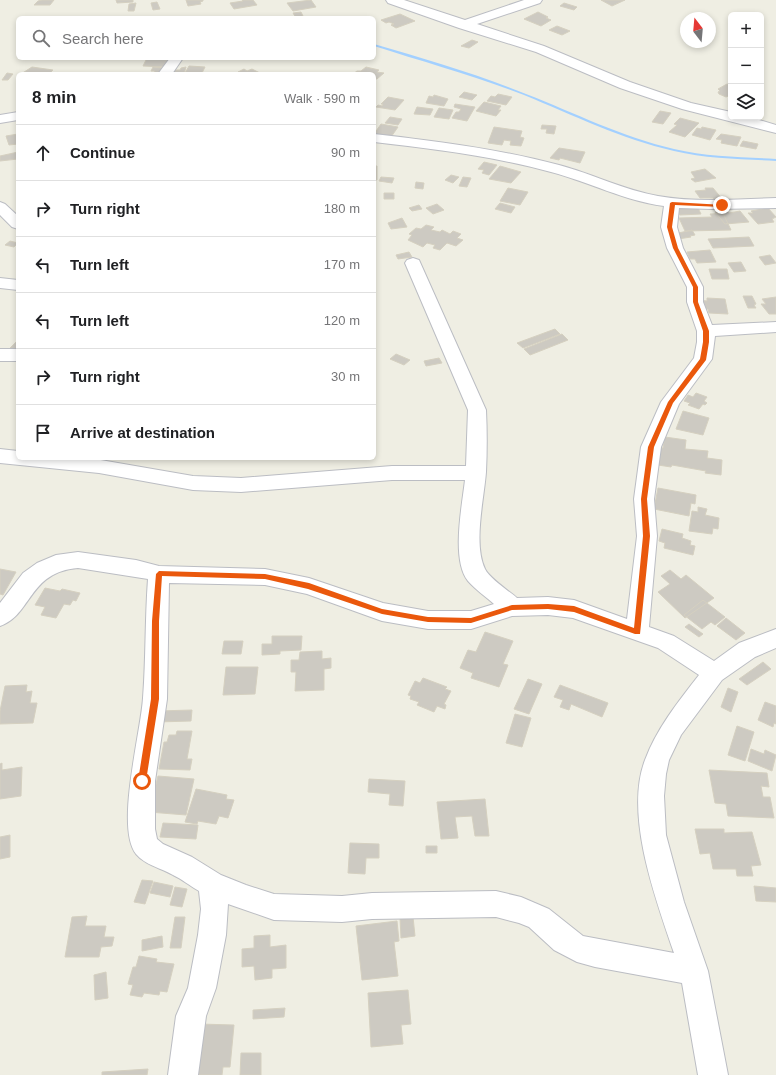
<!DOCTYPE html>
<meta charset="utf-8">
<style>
body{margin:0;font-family:Arial,sans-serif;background:#f6f6f6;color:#202124}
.controls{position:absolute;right:12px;top:12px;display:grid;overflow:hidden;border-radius:6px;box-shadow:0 2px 6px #0003}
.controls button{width:36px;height:36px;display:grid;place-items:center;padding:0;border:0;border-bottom:1px solid #e0e0e0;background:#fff;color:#202124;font:20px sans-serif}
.compass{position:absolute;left:680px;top:12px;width:36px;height:36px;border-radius:50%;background:#fff;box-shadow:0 2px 6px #0003;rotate:344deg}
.stop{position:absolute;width:12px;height:12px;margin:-9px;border:3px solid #ea580c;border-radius:50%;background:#fff}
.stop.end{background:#ea580c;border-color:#fff;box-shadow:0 1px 4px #0008}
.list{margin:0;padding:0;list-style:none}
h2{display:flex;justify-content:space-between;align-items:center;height:52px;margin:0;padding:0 16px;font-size:17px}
h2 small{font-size:13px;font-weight:400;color:#757577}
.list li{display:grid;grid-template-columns:26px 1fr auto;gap:12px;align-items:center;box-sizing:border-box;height:56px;padding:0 16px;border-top:1px solid #e0e0e0}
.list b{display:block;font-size:15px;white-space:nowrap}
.list em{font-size:13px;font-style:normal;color:#757577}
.icon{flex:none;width:22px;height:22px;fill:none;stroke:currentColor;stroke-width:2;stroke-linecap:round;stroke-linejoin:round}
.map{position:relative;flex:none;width:776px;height:1075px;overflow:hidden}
.search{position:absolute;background:#fff;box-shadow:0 2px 6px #0003;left:16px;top:16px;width:360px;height:44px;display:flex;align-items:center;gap:10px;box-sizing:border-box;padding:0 14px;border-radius:6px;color:#757577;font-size:15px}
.panel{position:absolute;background:#fff;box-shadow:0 2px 6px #0003;left:16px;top:72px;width:360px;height:388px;border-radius:6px}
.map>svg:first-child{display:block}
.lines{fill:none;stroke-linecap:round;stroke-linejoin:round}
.stream{fill:#a3d0ff;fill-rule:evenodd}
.building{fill:#cdcac2;stroke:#d5d0c0}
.street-casing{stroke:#bbbdc3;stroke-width:2}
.street{fill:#fff;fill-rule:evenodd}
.route{fill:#ea580c}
</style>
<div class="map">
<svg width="776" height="1075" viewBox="0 0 776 1075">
<rect width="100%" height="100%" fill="#efeee3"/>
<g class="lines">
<path class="stream" d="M374,44C425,59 477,74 526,94C575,113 622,137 674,149C707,157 742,157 776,159V161C742,159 707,159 674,151C621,139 573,115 524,95C475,76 424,62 374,46Z"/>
</g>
<path class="building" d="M42,0H54L50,5H34L38,1Z
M116,0H133V2L117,3Z
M186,0H203V1L200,2L201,4L188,6Z
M242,0H253L257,5L234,9L230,3L243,1Z
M311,0L316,7L293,11L287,3Z
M601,0H625L612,6Z
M157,2L160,9L153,10L151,3Z
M136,3L134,11H128L129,4Z
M564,3L577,7L574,10L560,6Z
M301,12L304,18H296L293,13Z
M538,12L548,17L546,18L551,20L541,26L524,19Z
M400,14L415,21L396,28L391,25L394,24L389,22L386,23L381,20Z
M557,26L570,31L562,35L549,30Z
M472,40L478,42L469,48L461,46Z
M147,58H172L167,67L143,66Z
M189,66L205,67L202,73H185Z
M32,67L53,70L49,74H21Z
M153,67L165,68L162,74L154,73L155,71H151Z
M186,67L184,74H171L172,70H180L181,68Z
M366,67L379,70L377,72L384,73L377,79H374V74H353L357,71H361Z
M244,69L247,71L252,69L262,74H241L238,72Z
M7,73L13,74L8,80H2Z
M727,84L731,85V95L726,97L719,94L718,92L720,91L718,89Z
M464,92L477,95L472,100L459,97Z
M498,94L512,97L506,105L487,101L491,96L495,97Z
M434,95L448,99L444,106L426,103L429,96L433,97Z
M388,97L404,100L395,110L376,107L378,105L382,106L383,104H381Z
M484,102L501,106L498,110H501L496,116L476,111Z
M455,104L475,107L467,121L452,118L456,112H459L461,109L454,107Z
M417,107L433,109L430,115L414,114Z
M439,108L453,110L449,119L434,117Z
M660,111L671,113L663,124L652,122Z
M390,117L402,119L398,125L385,123Z
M680,118L699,123L685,137L669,132L677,125L674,124Z
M381,124L398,127L391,137L378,135L374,134Z
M542,125L556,126L554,134L546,133L547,129H541Z
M494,127L522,131L520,137L524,138L521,146L510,145L511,141L504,140L502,145L488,143Z
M702,127L716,130L710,140L692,135L697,128L701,129Z
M18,134V144L9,145L6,136Z
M721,134L741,137L737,146L721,143L722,140L716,139Z
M743,141L758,144L756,149L740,146Z
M559,148L585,152L580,163L560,158L559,160L550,158Z
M18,152V159L0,161V156Z
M484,162L497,165L489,175L482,173L484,170L478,169Z
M374,166H377V180H374Z
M500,166L521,172L511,183L489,179Z
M705,169L716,178L695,182L691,179L695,178L691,172Z
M451,175L459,177L453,183L445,180Z
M381,177L394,178L392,183L379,181Z
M463,177L471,178L467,187L459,186Z
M416,182L424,183L423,189L415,188Z
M508,188L528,192L520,205L500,201Z
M705,188H713L723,200H715L713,198H700L695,191L706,190Z
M384,193H394V199H384Z
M500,203L515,207L511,213L495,209Z
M437,204L444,210L433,214L426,208Z
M419,205L422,209L412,211L409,208Z
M697,206L701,214L680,215L676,207Z
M768,208L776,217L772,219L774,222L758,224L748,213H753L751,211Z
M726,210L729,213L740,211L749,222L725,224L715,212Z
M723,213L731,230L685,231L679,218L712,217L710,214Z
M402,218L407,227L391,229L388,223Z
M426,225L434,227L431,230L440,232L442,230L450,234L453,231L461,234L457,238L463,240L456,246L447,243L440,250L433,248L435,245L427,243L423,247L408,240L412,235L409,234L416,228L421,229Z
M692,230L695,235L690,236L691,237L678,239L674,234Z
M749,237L754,246L713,248L708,239Z
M10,241L18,243L14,247L5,245Z
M710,250L716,262L697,263L695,259H690L687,252Z
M409,252L412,257L398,259L396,255Z
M770,255L776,263L765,265L759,257Z
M741,262L746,271L734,272L728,263Z
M709,269H727L729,279H712Z
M743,296H752L756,304L754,305L756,308H748Z
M776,297V314H769L761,304H766L762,299Z
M707,298L725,299L728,314L709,313L708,309H699L698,300L707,301Z
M555,329L560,334L523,348L517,343Z
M562,334L568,340L530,355L524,349Z
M18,340V352L5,353Z
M396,354L410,360L404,365L390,359Z
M439,358L442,363L426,366L424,361Z
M696,393L707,397L704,401L707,403L705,405L703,404L699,409L688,405L690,403L684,401L688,395L693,397Z
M683,411L709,418L703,435L676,429Z
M665,437L686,440L685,449L708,451L707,458L722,460L721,475L705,473L706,471L672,465L671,467L658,465L660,448H663Z
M658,488L696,495L695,504L691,503L689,516L654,509Z
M698,507L707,509L705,515L719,518L718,529L713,528L712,534L689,531L692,511L698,512Z
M662,529L683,534L682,538L691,541L690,545L695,546L693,555L664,548L665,543L659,541Z
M0,569L16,572L3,595L0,594Z
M670,570L681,579L686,575L714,598L685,618L658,592L670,584L661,576Z
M45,588L60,591L62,589L80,593L76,601L73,600L70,605L64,604L56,618L41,615L45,607L35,605Z
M703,600L725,617L715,625L711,622L702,629L684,615Z
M726,618L745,633L736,640L717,626Z
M689,624L703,634L699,637L685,627Z
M485,632L513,641L503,664L508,665L499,687L471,678L473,673L460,668L468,650L476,652Z
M272,636H302L301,650L280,651V654L262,655V644H272Z
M224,641H243L241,654H222Z
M322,651V659L331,658V668L324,669V690L295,691L296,672H291V660H299L300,652Z
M763,662L771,669L747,685L739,679Z
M226,667H258L255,694L223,695Z
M423,678L447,687L445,689L451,691L444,704L446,705L445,709L437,706L434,712L417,705L419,702L410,699L411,696L408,695L415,681L420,683Z
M528,679L542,684L529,714L514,709Z
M27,685L26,692L32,691L30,703H37L33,723L0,724V711L5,686Z
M560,685L608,703L602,717L571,704L569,710L560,707L563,700L554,697Z
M728,688L738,692L731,712L721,707Z
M765,702L776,706V724L774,723L773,727L758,720Z
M192,710L191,721L157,722L158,711Z
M515,714L531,718L522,747L506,743Z
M737,726L754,732L745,761L728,755Z
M177,731H192L187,759H192L190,770L159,769L164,742H167L169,735H176Z
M751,749L764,754L765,750L776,755L772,771L748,761Z
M2,763V770L22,767L21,796L0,799V764Z
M709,770L767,773L769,787L761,786L763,797H770L774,818L728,816L726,804L715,803Z
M158,776L194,779L186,815L149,812Z
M369,779L405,781L403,806L389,805L390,794L368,792Z
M196,789L227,795L226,799L234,800L228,818L219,816L216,824L198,821L197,824L185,822Z
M485,799L489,836H475L472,816L455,817L458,838L441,839L437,802Z
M163,823L198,825L196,839L160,837Z
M695,829H724V833L752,832L761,865L751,866L753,876H737L736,869H713L710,853L700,854Z
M10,835V857L0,859V837Z
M350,843L379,844V858H366L365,874L348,873Z
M426,846H437V853H426Z
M142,880L153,881L145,904L134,902Z
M154,882L173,886L170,897L150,893Z
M754,886L776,888V902L756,901Z
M175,887L187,889L182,907L170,905Z
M87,916L85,926H106L104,937H114L112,946L101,947L99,957H65L72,917Z
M175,917H185L181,948H170Z
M413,917L415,936L401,938L400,918Z
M397,921L399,941L394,942L398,976L362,980L356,926Z
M270,935V947L286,945V968L272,969V978L255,980L254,966L242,967V949L254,948V936Z
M162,936L163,947L142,951V940Z
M139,956L157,959L156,962L174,964L167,992L160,991L159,995L144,993L142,997L130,995L133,985L128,984L133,967H136Z
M106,972L108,998L95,1000L94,975Z
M408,990L411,1024L401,1025L403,1044L371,1047L368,993Z
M285,1008L284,1017L253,1019V1010Z
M199,1024L234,1025L230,1067H223L222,1075H193Z
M241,1053H261V1075H240Z
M148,1069L147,1075H102V1072Z"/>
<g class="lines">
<g class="street-casing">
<path id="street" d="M386,0H404L465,20L524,0H542L540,3L477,24L544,46L630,82L691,103L731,112V117H749L776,125V133L682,109L620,88L536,52L459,28L388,3Z
M170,58H183L172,74H158Z
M18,112V120L0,123V115Z
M374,134C437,141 498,149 559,165C593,174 624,190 658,196C697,203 737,199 776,198V208L712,209L679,208L677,227L683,248L703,287V302L712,325L776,322V332L715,336L712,359L679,404L661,447L654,499L657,536L649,627L674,636L714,661L739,643L776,629V648L755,657L722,680L681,735L669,760L666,774L664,796L666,835L684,902L708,971L728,1075H698L682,983L595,967L577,962L554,950L529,927L519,923L496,917L372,919L342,922L274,920L228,904L226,935L216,988L206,1016L198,1075H168L176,1016L188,988L198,935L201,909L199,891C190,886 182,879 173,875C161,868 145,865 136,854C115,827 141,732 143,698C146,659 145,619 148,579L78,568C28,572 32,615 0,626V603L23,573L37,563L56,555L78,552L136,560L159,566L265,569L309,578L383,603L428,611H471L494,604C486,597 475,589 468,581C451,560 462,506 465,480H392L241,492L193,490L99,473L0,463V449L18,451V458H89L193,476L241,478L392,466H466L468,410L405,263L407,260L413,258L419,260L486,410C487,431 487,451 486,472C484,499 473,544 485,569C489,578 509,591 517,598L548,597L574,600L627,619L637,536L634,499L641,447L661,402L694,358L697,342V331L687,302V287L667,248L661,227L664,206C625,201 589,182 551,172C493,156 433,149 374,142ZM169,583L265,585L307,594L382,621L428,629H471L512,616L548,615L573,618L658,648L699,675C678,702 657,728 645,760C624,815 656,900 674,953L583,936L549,909L521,897L496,891L372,893L342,896L274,894L246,885L221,875L192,857L163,844L157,839L155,829V781L167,699Z
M0,202L5,204L18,216V229L12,227L0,215Z
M0,278L18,280V290L0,288Z
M0,349H18V361H0Z"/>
</g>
<use href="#street" class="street"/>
</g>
<path class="route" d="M672,202L724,205L722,207L675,205L672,227L678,248L698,287V302L709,331V342L706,360L673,403L654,447L647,499L650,536L640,634H635L574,612L548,609L512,610L471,623L428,622L382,614L308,589L265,579L162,576L159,621V699L146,781L145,783H139L138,781L151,699L152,621L156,574L159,571L265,574L309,583L382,609L428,617L471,618L512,605L548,604L574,606L634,628L643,536L641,499L648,447L668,402L700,359L703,342V331L693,302V287L673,248L667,227L670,203Z"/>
</svg>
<div class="controls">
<button>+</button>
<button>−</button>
<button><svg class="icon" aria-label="layers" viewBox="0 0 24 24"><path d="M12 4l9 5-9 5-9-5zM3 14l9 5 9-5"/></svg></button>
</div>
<svg class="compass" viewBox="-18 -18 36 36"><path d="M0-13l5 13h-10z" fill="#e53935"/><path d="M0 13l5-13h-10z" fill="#757577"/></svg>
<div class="stop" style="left:142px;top:781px"></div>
<div class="stop end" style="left:722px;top:205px"></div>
<div class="search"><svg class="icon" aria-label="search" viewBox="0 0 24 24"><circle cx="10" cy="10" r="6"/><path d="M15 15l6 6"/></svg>Search here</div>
<section class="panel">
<h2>8 min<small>Walk · 590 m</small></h2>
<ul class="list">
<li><svg class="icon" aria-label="ahead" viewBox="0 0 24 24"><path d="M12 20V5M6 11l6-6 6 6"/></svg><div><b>Continue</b></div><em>90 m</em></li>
<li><svg class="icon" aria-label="right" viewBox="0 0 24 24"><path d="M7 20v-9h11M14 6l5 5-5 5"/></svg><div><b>Turn right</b></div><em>180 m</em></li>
<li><svg class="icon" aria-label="left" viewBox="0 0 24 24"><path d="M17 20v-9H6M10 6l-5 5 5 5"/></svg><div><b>Turn left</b></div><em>170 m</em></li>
<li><svg class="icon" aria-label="left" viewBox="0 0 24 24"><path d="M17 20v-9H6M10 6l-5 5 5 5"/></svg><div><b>Turn left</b></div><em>120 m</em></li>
<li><svg class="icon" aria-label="right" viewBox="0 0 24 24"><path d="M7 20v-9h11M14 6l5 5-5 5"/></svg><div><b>Turn right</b></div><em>30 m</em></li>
<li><svg class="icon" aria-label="arrive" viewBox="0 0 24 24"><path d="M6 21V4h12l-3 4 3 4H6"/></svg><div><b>Arrive at destination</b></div></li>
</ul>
</section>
</div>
